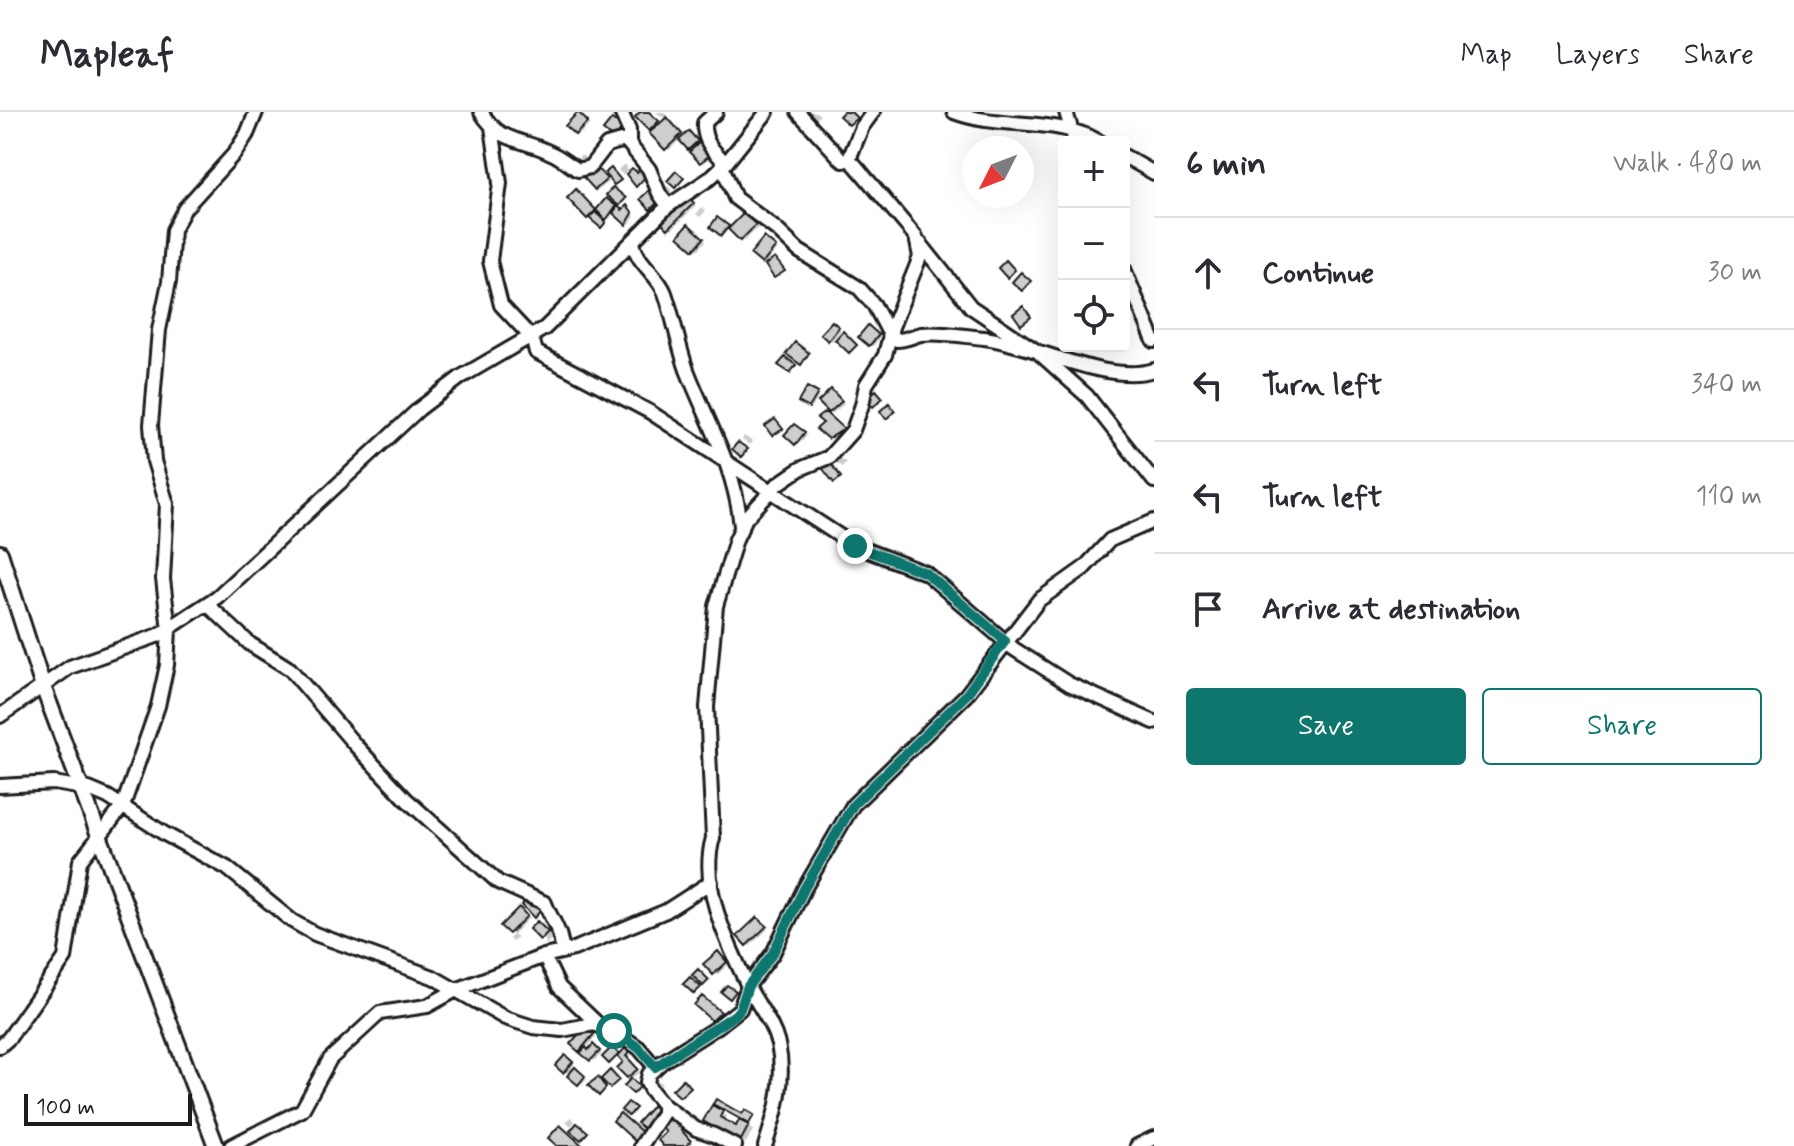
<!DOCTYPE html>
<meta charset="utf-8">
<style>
body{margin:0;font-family:Mynerve,sans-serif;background:#f7f7f7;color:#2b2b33}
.controls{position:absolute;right:24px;top:24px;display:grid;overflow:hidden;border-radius:8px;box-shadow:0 8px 32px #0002}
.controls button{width:72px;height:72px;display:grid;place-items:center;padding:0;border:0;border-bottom:2px solid #e1e1e2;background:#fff;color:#2b2b33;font:40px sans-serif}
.compass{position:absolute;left:962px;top:24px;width:72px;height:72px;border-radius:50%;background:#fff;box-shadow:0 8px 32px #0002;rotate:228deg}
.scale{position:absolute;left:24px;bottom:20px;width:168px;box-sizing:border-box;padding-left:8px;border:4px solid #1c1c1c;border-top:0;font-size:22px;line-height:28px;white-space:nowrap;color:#1c1c1c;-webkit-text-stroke:6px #fff;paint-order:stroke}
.stop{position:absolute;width:24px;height:24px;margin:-18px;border:6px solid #0f766e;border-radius:50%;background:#fff}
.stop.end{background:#0f766e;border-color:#fff;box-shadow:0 2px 8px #0008}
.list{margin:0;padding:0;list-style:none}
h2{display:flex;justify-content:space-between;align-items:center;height:104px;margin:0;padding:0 32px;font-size:34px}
h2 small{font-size:26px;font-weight:400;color:#7c7c81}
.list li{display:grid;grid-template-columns:52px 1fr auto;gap:24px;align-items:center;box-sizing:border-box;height:112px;padding:0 32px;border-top:2px solid #e1e1e2}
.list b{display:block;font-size:30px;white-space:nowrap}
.list em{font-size:26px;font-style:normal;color:#7c7c81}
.actions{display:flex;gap:16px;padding:24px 32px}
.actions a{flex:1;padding:18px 0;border:2px solid #0f766e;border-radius:8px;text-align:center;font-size:28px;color:#0f766e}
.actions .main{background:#0f766e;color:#fff}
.icon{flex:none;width:44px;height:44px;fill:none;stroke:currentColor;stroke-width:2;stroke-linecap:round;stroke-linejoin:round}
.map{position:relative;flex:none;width:1154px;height:1034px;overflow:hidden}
header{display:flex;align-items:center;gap:48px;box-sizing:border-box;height:112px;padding:0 40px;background:#fff;border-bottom:2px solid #e1e1e2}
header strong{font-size:38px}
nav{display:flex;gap:44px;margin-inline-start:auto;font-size:28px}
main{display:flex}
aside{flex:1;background:#fff}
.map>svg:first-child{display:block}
.shadow{fill:#0003}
.building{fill:#cecece;stroke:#1c1c1c;stroke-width:2}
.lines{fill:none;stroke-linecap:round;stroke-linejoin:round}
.minor-casing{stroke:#1c1c1c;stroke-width:18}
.major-casing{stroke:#1c1c1c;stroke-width:20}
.minor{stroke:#fff;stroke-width:12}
.major{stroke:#fff;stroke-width:14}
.route{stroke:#0f766e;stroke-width:10}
</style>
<header>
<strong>Mapleaf</strong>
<nav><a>Map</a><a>Layers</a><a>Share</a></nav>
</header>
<main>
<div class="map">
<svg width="1154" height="1034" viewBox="0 0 1154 1034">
<rect width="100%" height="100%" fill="#fff"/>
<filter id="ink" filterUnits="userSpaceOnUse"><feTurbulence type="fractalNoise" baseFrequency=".0125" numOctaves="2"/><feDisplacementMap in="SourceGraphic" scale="16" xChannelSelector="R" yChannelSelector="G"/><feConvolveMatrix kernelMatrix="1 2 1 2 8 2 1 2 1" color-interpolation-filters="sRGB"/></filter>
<g filter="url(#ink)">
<path class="shadow" d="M643,0H648L661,13L666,8L656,0H664L667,3L664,6L670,9L685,26L692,23L713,44L704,51L681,27L669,38L666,36L650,17Z
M802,0H816L820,3L813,10Z
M582,4L590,12L579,23L576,22Z
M831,24L843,35L839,39L827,29Z
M581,43L589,48L583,55L576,49Z
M624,52L628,57L623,63L618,58Z
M599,59L608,70L599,78L596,76Z
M664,72L672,78L669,82L661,76Z
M579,81L597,100L606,89L623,100L628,96L635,104L629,113L615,100L609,107L599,98L595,102L606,111L602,115L588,105Z
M688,86L696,94L672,117L669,115Z
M702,96L706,99L700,105L696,102Z
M747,105L758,116L744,129L731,117Z
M691,116L706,129L698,138L695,136Z
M768,129L778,137L765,152L763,151Z
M835,213L841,218L832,229L829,227Z
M871,217L880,225L873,234L870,233Z
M808,277L819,284L812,296L801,289Z
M834,281L844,292L833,301L830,300Z
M828,305L845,319L832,327L829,325Z
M794,314L807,323L799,332L787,323Z
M744,324L752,329L750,333L742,328Z
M839,346L846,350L842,355L835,350Z
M522,800L529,806L513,822L517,825L512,830L509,827L513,822L510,821Z
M760,809L768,817L750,834L747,832Z
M540,813L554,824L545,834L546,829L541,827Z
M721,844L729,852L717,863L714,861Z
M589,918L596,925L585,937L589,940L596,936L602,941L594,949L580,938Z
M628,940L631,943L627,947L640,960L632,966L620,956L626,951L621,944Z
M568,947L574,953L572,956L587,967L582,973L558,954Z
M656,967L662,972L657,977L651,972Z
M713,996L727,1004L724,1009L737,1016L740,1011L753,1018L746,1031L706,1009Z
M674,1004L688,1017L685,1021L693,1034H666Z
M571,1005L575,1010L571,1014L566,1009Z"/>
<path class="building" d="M578,0L588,10L575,23L565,14Z
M640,0H649L659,9L649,19L635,5Z
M843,0H851L857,6L849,13L839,4Z
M667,5L682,22L665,38L649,21Z
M612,7L623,16L614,27L603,18Z
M689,19L698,29L688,38L679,28Z
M700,30L711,42L700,51L689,40Z
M643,53L649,61L636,75L626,62L632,56L637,60Z
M596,55L607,67L595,78L583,65Z
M611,56L621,68L614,73L605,61Z
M676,59L684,66L675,76L667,69Z
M613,75L626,86L619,94L606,83Z
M651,76L661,87L650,98L640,87Z
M576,77L596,98L587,107L567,86Z
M685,82L694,91L668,117L659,108Z
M606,86L616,94L606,108L596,98Z
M627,93L633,101L626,113L613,101L618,94L622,98Z
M595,100L606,110L601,116L589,106Z
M744,101L756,113L740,129L728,117Z
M717,105L729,114L721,124L710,115Z
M688,112L704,126L694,138L678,124Z
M764,125L776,135L762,152L750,142Z
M775,146L785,159L774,166L765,153Z
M1006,148L1015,158L1007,166L998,156Z
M1021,160L1031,169L1022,179L1012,170Z
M1023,194L1031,205L1021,213L1013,202Z
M832,209L839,215L828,229L820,222Z
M868,213L879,223L869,234L858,225Z
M843,219L857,233L849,241L835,228Z
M795,230L809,241L801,253L786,242Z
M785,245L796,253L790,261L778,253Z
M807,275L818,281L809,296L798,290Z
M831,277L842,289L829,301L818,290Z
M876,278L883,286L873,295L865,288Z
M889,291L895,299L886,307L880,299Z
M825,300L844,317L828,327L816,317L823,311L817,306Z
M775,307L783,317L772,324L765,314Z
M794,312L805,320L795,333L784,323Z
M738,330L748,337L741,345L732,337Z
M830,351L841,365L834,371L823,357Z
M526,789L530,794L535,789L542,797L534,806L522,793Z
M519,795L527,804L509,822L500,814Z
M757,805L767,814L746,834L737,824Z
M537,809L548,820L540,828L529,817Z
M718,839L727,850L713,863L703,852Z
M698,857L709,868L703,874L692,863Z
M690,865L701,875L694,882L683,872Z
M727,873L736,879L730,887L721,880Z
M702,884L721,900L712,909L694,893Z
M586,914L594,922L579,940L570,932Z
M593,932L600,939L590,949L580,941L586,935L588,938Z
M612,935L619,942L609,952L602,945Z
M625,936L629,941L626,944L638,957L627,966L617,956L623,950L618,944Z
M565,943L573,950L563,961L555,954Z
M575,955L585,964L578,973L567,964Z
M610,958L619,968L610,976L601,967Z
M598,965L606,976L599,984L588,973Z
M631,966L640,975L633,982L624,974Z
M683,967L691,975L680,985L672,978Z
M716,987L742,1002L745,998L754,1003L749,1012L713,992Z
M628,990L636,996L629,1004L621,998Z
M654,992L661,998L644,1017L637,1011Z
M712,993L723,999L720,1005L736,1014L739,1008L749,1013L740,1030L703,1009Z
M620,1001L642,1020L635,1029L613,1009Z
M674,1002L684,1013L681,1018L691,1029L686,1034H663L658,1028L666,1020L658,1012L668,1008Z
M577,1011L588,1020L581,1028L570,1019Z
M560,1013L583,1034H557L548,1026Z"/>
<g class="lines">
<g class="minor-casing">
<path id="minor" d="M481,0C501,32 522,26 551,41C561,45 569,53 578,58L590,55L607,33L628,27
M621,0L629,18V32L649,57L659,81L668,94
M716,0L704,11C703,29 713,39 726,51
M954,0C1000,18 1056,4 1100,30
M1066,0L1075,30
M492,15L500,71L490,149L501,193L532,226L536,240L650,300L855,434L926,461L1014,537L1069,572L1154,610
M1124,44L1154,61
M849,47L862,15L873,0
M722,54L735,86L776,117L799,139L859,176L874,193L890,223L897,228C906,228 913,224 921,222C941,220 964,224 984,226C1035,232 1106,273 1154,258
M633,130C636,151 658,162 665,181C674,206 678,233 687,258C709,314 734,352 741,414
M920,131L971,195L1038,240L1087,284L1154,369
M1124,157L1154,229
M207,492L250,532L290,557L356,634L407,688L498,770L545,791C552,810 562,819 562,840
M0,604L70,555L159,523L217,485L419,297L461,265L545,216L668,94L709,67L726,51L767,0
M0,674L54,671L89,677L108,685L165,722L227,756L292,809L315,822L433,865L505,906L533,915L562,918L594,912L614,919L639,936L655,955
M600,914L559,875L544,844L574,837L666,799L711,770
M0,934L9,926L65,846L80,749L123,694L158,594L167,553L169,518L163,467L167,392L154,349L151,313L159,218L169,170L173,118L185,96L234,42L247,22L256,0
M231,1034L302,998L330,947L380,901L427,894L456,878L544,844
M641,1034L663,1001V993
M735,1034L714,1023L696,1017L663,993L650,977L647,970L649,962L662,950L717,915L740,897L748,874L773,841L804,777L853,693L966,583L1039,488L1084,456L1110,428L1154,409
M765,1034C776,1001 786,968 778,932C772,909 757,893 747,872C727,830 699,773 713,726L707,595L716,494L736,427L746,406L778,372L800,357L829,345L853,318L862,293L866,273L885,243L892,215L920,145L916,125L856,54L849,47L843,49L798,0
M1137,1034L1154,1026"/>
</g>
<g class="major-casing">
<path id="major" d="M0,441L42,572L216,1034"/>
</g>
<use href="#minor" class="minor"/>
<use href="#major" class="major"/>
</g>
</g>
<g class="lines" filter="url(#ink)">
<path class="route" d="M614,919L639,936L655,955L735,903L740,897L748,874L773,841L804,777L853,693L966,583L1005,529L926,461L855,434"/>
</g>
</svg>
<div class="controls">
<button>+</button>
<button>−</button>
<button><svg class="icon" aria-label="locate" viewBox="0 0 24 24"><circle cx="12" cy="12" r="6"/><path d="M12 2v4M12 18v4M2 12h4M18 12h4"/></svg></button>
</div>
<svg class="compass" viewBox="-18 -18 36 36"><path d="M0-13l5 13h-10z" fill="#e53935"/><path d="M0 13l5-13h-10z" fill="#7c7c81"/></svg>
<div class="scale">100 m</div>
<div class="stop" style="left:614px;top:919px"></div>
<div class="stop end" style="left:855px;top:434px"></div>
</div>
<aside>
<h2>6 min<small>Walk · 480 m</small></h2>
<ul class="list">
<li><svg class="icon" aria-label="ahead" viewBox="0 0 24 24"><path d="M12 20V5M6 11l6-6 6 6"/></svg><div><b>Continue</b></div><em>30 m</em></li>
<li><svg class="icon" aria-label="left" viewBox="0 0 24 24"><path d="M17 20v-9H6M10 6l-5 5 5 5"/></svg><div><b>Turn left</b></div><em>340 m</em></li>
<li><svg class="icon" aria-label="left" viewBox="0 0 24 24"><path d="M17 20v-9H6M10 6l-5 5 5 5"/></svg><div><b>Turn left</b></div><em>110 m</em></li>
<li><svg class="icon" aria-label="arrive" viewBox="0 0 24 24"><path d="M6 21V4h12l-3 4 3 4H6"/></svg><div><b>Arrive at destination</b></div></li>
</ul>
<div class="actions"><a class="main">Save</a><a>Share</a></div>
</aside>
</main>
